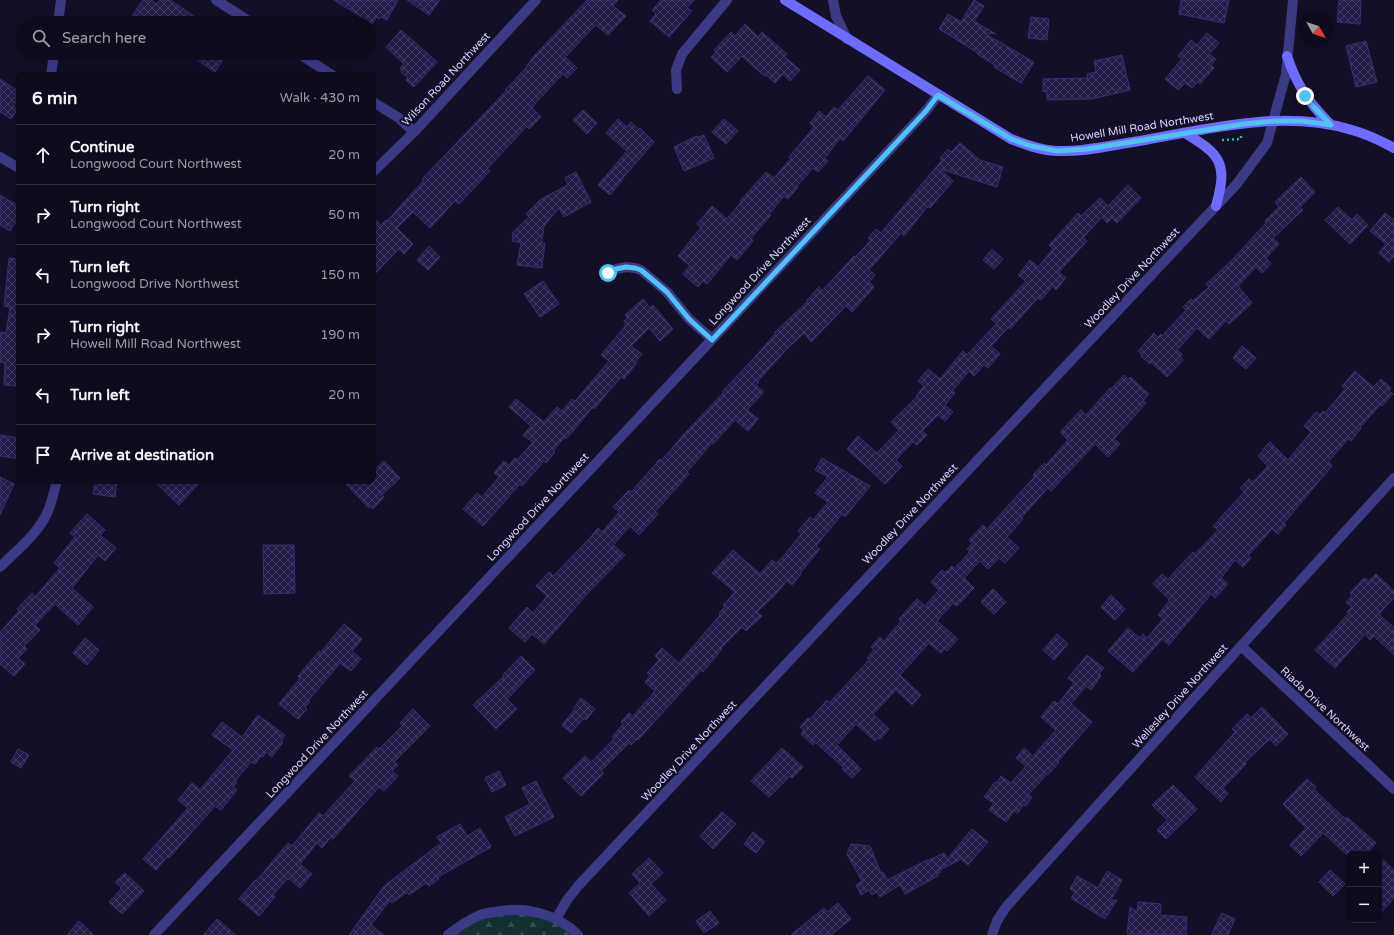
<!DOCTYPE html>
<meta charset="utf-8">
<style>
body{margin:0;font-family:"Varela Round",sans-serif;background:#171425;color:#f1f3f6}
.controls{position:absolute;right:12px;bottom:12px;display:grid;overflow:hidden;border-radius:8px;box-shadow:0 2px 10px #0003}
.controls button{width:36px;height:36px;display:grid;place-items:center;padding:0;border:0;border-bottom:1px solid #2e2b3b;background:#0e0b1c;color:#f1f3f6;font:20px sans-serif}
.compass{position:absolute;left:1298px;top:12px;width:36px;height:36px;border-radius:50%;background:#0e0b1c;box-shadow:0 2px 10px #0003;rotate:130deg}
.stop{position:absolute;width:12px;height:12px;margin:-9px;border:3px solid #4fc3f7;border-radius:50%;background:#fff}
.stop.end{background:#4fc3f7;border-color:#fff;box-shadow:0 1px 4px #0008}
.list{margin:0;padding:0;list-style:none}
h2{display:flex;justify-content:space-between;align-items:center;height:52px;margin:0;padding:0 16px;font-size:17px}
h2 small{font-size:13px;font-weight:400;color:#9b9ba3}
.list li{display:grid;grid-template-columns:26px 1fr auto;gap:12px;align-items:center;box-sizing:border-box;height:60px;padding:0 16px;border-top:1px solid #2e2b3b}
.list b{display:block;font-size:15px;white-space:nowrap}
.list p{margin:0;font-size:13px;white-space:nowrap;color:#9b9ba3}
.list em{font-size:13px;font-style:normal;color:#9b9ba3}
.icon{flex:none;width:22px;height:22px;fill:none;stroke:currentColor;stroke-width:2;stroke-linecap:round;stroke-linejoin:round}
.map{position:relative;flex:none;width:1394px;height:935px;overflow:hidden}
.search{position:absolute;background:#0e0b1c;box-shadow:0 2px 10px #0003;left:16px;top:16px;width:360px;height:44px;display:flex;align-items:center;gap:10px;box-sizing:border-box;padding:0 14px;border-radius:22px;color:#9b9ba3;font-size:15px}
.panel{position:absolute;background:#0e0b1c;box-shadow:0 2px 10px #0003;left:16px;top:72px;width:360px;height:412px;border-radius:8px}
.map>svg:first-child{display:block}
.forest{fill:url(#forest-firs)}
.building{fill:url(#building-cross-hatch);stroke:#3b2d73}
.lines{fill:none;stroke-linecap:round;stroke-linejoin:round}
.path{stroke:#2fb8b0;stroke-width:2.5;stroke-dasharray:2 3;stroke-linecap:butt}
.minor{stroke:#3d3a85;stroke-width:10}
.secondary{stroke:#6f6bff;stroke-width:10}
.route{stroke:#4fc3f7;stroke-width:5}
.labels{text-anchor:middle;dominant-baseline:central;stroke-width:4;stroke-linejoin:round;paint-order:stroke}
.street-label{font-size:11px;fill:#d9d4ff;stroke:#130f26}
</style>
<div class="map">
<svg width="1394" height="935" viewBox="0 0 1394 935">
<defs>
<pattern id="forest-firs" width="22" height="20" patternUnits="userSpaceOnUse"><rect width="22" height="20" fill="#12302f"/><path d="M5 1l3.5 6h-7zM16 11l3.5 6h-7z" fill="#344d4e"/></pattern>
<pattern id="building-cross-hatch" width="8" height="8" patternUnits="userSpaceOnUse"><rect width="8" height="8" fill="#241b47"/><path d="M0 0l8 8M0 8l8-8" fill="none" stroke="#433b63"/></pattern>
</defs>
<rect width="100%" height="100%" fill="#130f26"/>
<path class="forest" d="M489,907L556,915L571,935H457Z"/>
<path class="building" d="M143,0H151L157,4L160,0H170L204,23H138L131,18Z
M334,0H398L387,20L381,17L379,19L376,17L373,23H355L360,16Z
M407,0H440L429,15Z
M587,0H618L613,6L626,16L608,35L596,25L565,57L577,68L567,78L563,74L539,99L532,108L541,117L529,129L527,126L487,169L490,171L459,204L455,201L430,228L413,212L397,228L413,244L404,254L399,249L373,276V217L381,225L386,220L387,221L424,180L422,179L506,91L505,90L526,68V67L534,56Z
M661,0H694L687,8L692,11L669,37L650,21L656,14L652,10Z
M974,0L984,6L974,21L996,34L984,33L1034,62L1021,83L994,67L995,65L977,54L978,53L939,29L948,14L961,22Z
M1181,0H1229L1224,23L1179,14Z
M1339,0H1361L1360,24L1337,22Z
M1031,17L1049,19L1047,40L1028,38Z
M745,24L758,37L762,32L787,54L784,56L800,70L790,81L783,74L775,83L766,75L764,76L742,56L727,72L711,57L716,52L714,50L731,32L735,36Z
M401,30L437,62L414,87L406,80L408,78L401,72L402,70L400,68L404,64L386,47Z
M1207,33L1219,43L1209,54L1216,59L1211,65L1214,68L1200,84L1197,82L1192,88L1185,83L1178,90L1165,79L1182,59L1178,56L1191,40L1197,45Z
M1366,41L1377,82L1356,87L1346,46Z
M187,53H227L215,72Z
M1122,55L1130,90L1092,99L1047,100V91L1043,92V79L1088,78L1087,74L1096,72L1094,61Z
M868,76L885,90L843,141L840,138L826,157L825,158L828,161L818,172L813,168L797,186L798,187L788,199L784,196L769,214L771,215L751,238L753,241L737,260L731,255L707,284L703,281L698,287L683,274L690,266L678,256L701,227L697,224L712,206L727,219L741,202L740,201L766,172L774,178L791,158L789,157L814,127L810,123L819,111L826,117L834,107L838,110Z
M0,79L18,91L14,97L18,99L13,106L18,109L11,119L0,112Z
M583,110L597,123L587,134L573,120Z
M618,119L627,127L631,122L639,130L640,128L654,142L622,179H623L610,195L598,185L627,151L606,133Z
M724,119L738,131L726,144L712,132Z
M704,135L714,158L684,171L674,147L697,136L698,137Z
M960,143L980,160L1003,167L997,187L940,169L953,181L930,208L928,206L904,236L901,233L869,270L875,275L869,282L874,287L852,312L846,306L811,342L804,333L786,350L758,381L759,382L756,385L764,392L747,410L758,419L748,431L735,420L713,444L712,443L687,472L689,474L655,512L658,514L639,535L630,526L613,545L625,555L586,595L544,644L532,634L525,642L509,628L527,607L533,613L547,596L536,586L549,572L553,576L589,539L598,528L602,532L619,512L613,507L629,490L631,492L660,459L661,461L685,433L723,393L722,392L752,360L776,333L775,332L808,301L807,300L819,287L822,291L854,256L855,257L871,240L868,238L876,229L881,233L942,160L940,158L948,149L951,152Z
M576,172L591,202L564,217L559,208L544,226L542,243H545L542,268L517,265L521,243L512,241L513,232L529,217L526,214L541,199L568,185L565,178Z
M1301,177L1315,192L1300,207L1303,210L1273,238L1279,244L1266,258L1271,264L1262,273L1256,267L1238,286L1252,303L1229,324L1226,321L1209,339L1197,328L1177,350L1182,354L1180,357L1183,360L1167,377L1151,362L1150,364L1141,356L1142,354L1138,351L1154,333L1158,337L1161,334L1162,336L1186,310L1183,307L1191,299L1193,301L1209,287L1206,284L1231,261L1266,223L1265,221L1279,207L1275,202Z
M1128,185L1141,198L1117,223L1112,218L1107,223L1102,217L1083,238L1087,241L1059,272L1066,278L1056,290L1053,286L1041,300L1038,298L1010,329L1009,327L991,346L1000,354L988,368L984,365L974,376L969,371L952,391L955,393L945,405L953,412L945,421L938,415L922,431L927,435L917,445L913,442L903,452L896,460L902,466L885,484L847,449L858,436L877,453L899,430L891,422L917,397L916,396L924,386L918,381L928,369L940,379L963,351L967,355L997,323L991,319L1026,281L1018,275L1030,260L1038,267L1053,249L1049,245L1078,213L1081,216L1100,198L1108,206Z
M0,195L19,206V216L10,231L0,225Z
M1338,207L1352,220L1357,214L1368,225L1350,244L1325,220Z
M1385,213L1394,220V256L1389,262L1379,253L1386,244L1370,231Z
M429,246L440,257L428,270L417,260Z
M992,249L1003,259L994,269L983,260Z
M9,258L19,259V375H17L16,386L4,385L5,363L0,362V332L6,333L10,307L4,306Z
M543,281L559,304L540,317L524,294Z
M643,299L650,308L653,305L673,329L660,341L649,328L631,346L642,354L635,363L636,364L624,379L621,377L594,409L593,407L568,437L563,439L553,451L555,452L546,463L544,461L522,486L520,484L483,526L463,509L477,493L482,497L499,477L494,473L504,461L509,465L515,458L517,460L533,442L523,435L531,426L509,407L516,399L544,422L557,407L562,411L572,399L575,401L609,361L601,355L626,325L624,321L628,318L625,315Z
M1242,346L1256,358L1246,369L1233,358Z
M1355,371L1373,387L1381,379L1391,388L1389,391L1393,394L1382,406L1381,404L1360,427L1361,428L1351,441L1348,439L1329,461L1332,466L1284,523L1286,525L1278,534L1272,529L1248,556L1251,558L1243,567L1235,560L1221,578L1228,584L1215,598L1211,594L1169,645L1162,639L1133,672L1108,651L1128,628L1140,638L1143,634L1147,638L1163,619L1158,615L1170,600L1153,584L1162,574L1168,579L1193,552L1195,554L1218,530L1213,526L1244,492L1240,488L1249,479L1253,482L1268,466L1258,456L1263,451L1262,450L1270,442L1288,460L1311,432L1304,426L1316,412L1320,415L1323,411L1325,413L1345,389L1342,386Z
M1124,375L1128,379L1130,377L1149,394L1143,401L1146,403L1114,439L1120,444L1108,457L1095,444L1051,491L1048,488L1021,518L1023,519L1007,537L1019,548L1005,563L999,558L988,569L980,561L964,578L974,588L957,606L953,603L937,621L958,639L947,651L945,649L941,653L929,643L900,675L921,695L912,705L896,690L873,714L889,729L880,739L878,738L875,741L856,724L837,745L861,769L852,778L842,769L844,768L815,742L813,745L801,734L804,730L800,727L808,718L810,719L827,700L829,703L869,660L867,658L874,650L871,647L880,637L884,641L901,621L899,619L917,599L925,606L939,590L931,582L942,570L945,573L952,566L954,569L970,552L967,549L972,544L969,540L983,525L987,529L1035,476L1033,475L1044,463L1046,465L1068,440L1060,432L1081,410L1086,415L1110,388L1111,389Z
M0,435L19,438V459L0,456Z
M822,458L870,486L845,517L842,514L816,546L820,549L800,573L801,574L792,585L787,581L775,595L757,612L762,616L746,631L742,627L721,648L722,649L703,672L701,670L638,740L637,739L631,745L629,743L601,771L604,773L581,796L563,778L585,756L591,762L614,739L612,737L623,724L621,722L629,713L633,716L655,691L645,682L650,676L647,673L659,660L655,656L662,648L679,663L720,615L719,613L725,607L723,605L735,592L712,573L733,550L760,574L772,560L776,563L782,558L801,534L798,531L810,517L813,520L828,502L815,493L828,477L815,470Z
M384,461L400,478L382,495L384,497L373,509L371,506L369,508L343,481H373V471Z
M0,477L14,484L0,515Z
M95,481H117L115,497L93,494Z
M154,481H201L179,505Z
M87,514L105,530L100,535L116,548L105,561L98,555L72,588L93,607L78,625L55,604L35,625L40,630L24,646L27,649L18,658L25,664L14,676L0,664V632L19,611L17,609L32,593L35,597L60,568L54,563L75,537L70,533Z
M263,545H294L295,593L264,594Z
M1376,574L1394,591V598L1379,614L1394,628V655L1374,636L1370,640L1365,634L1335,668L1315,650L1349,613L1347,612L1352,607L1346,602L1352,596L1350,593L1364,578L1369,581Z
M993,589L1006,602L994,614L981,602Z
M1111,595L1125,609L1115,620L1101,607Z
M344,624L362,639L352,651L361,659L351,671L340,663L308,701L310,702L305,707L307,709L298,719L279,704L300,678L298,676L319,651L320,653Z
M1057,634L1068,644L1054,660L1043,650Z
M85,638L99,650L87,665L73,653Z
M1087,655L1104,668L1099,674L1101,676L1091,690L1086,686L1071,704L1092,722L1058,761L1059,762L1048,775L1047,774L1028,795L1032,797L1026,806L1023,805L1018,813L1014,811L1006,822L989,810L994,803L984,797L995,782L997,783L1001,776L1011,783L1026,766L1016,758L1024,748L1033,756L1056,730L1041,717L1054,701L1058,704L1074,683L1068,678Z
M521,656L535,670L507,699L517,709L496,729L473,705L504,676L503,675Z
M581,698L595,709L586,720L584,718L571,733L562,725L574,710L573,709Z
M1262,707L1288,734L1276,746L1270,739L1245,762L1246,764L1223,788L1228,793L1221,802L1195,777L1235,732L1232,729L1247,714L1251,718Z
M413,709L430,726L394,762L398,765L392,771L398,776L384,791L379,787L333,839L331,837L322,848L317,843L300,864L312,874L300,888L288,878L273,895L275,897L259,916L239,899L255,880L256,881L288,843L292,846L319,813L323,816L355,781L349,776L377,747L379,749L403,725L400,723Z
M258,715L285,735L281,741L283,742L272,757L266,752L263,757L261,756L255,764L251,762L235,781L237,783L233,787L237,790L221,810L215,806L169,858L167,857L156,870L143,859L188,808L178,800L192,783L200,790L233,750L212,735L222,722L242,737Z
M782,748L803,767L792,778L790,776L769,797L751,781Z
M18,749L29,755L21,768L11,762Z
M499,771L506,785L492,792L485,778Z
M1307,779L1316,787L1314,789L1345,819L1347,817L1376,843L1366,854H1346L1323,833L1301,856L1290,845L1306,828L1283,804Z
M536,781L554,817L515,836L505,817L530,804L522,788Z
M1173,785L1197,809L1166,839L1157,830L1167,820L1152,805Z
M722,812L736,824L713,849L700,836Z
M460,824L467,836L480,828L491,847L438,877L439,879L429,886L426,883L409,895L407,892L392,903L390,900L371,925L384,935H349L384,886L441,843L437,837Z
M972,829L988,842L968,865L961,859L940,870L941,872L937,874L938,876L905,894L900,885L880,897L877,892L872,895L869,890L861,895L856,885L862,881L847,854L851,844L870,846L881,873L883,872L887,880L927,860V861L944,853L947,859Z
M753,832L765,842L756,853L744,844Z
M1379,856L1394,870V898L1379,915Z
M649,858L663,873L651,884L666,900L649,916L629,893L640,883L632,874Z
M1330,870L1345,884L1333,896L1319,882Z
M1107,871L1122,880L1111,900H1117L1105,919L1071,898L1075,892L1070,889L1077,876L1098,888Z
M125,873L144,891L122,914L109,902L122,888L115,882Z
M1138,902L1161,904L1160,915L1187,917L1186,935L1127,934L1130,907L1137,912Z
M838,903L851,919L831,935H791L824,908L827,912Z
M710,911L719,923L704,933L696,921Z
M1222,913L1235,919L1228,935H1211Z
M217,919L236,935H203Z
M79,921L94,935H67Z"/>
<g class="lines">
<path class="path" d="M1222,140L1241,139V136"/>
<path class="minor" d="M216,0L252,23
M833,0L836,16L847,39
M58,23L61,0
M298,53L332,75
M51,75L54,53
M677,89L676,70L682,54L727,0
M373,102L399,118L414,132
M0,157L19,168
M373,172L414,132L536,0
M608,273L616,269L626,267L635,268L641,270L667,292L689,319L712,339
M0,567C17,550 39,533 48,511C52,501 54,491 57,481
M1241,646L1394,789
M556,919L567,900L578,886L1216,206L1236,185L1267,143L1286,74L1293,0
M154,935L926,111L938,95
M448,935C458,927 468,920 480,915C484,913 490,913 495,912C523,906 557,913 578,935
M992,935L997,921L1006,907L1241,646L1394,478"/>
<path class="secondary" d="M785,0L1011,139C1026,145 1042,151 1058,151C1085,152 1112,145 1139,141C1208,129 1283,109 1352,130C1367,134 1381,141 1394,148
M1287,56C1297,86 1309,103 1331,125
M1185,133C1221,155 1228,163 1216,206"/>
</g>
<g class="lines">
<path class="route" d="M608,273L616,269L626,267L635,268L641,270L667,292L689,319L712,340L926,111L938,95L1011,139L1031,146L1057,151L1087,149L1243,124L1274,121H1302L1331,125L1311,104L1305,96"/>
</g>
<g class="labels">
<g class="street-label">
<text transform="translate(446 79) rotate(-47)">Wilson Road Northwest</text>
<text transform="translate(1142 127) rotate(-9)">Howell Mill Road Northwest</text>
<text transform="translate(760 271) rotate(-47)">Longwood Drive Northwest</text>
<text transform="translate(1132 278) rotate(-47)">Woodley Drive Northwest</text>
<text transform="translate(538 507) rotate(-47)">Longwood Drive Northwest</text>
<text transform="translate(910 514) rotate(-47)">Woodley Drive Northwest</text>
<text transform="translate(1180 696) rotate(-48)">Wellesley Drive Northwest</text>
<text transform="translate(1325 709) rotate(43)">Riada Drive Northwest</text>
<text transform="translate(317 744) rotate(-47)">Longwood Drive Northwest</text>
<text transform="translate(689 751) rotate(-47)">Woodley Drive Northwest</text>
</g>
</g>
</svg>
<div class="controls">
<button>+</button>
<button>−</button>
</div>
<svg class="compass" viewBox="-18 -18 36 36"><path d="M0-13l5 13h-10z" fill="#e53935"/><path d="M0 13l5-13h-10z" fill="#9b9ba3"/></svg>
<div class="stop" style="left:608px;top:273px"></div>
<div class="stop end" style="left:1305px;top:96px"></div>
<div class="search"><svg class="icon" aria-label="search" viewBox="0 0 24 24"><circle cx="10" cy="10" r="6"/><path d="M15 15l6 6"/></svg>Search here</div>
<section class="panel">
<h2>6 min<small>Walk · 430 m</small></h2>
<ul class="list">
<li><svg class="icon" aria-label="ahead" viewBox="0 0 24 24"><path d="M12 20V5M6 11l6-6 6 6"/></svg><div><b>Continue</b><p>Longwood Court Northwest</p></div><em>20 m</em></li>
<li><svg class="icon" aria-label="right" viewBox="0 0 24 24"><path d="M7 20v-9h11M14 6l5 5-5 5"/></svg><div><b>Turn right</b><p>Longwood Court Northwest</p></div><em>50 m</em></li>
<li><svg class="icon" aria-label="left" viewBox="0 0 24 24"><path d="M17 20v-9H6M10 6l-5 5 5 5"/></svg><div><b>Turn left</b><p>Longwood Drive Northwest</p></div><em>150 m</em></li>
<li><svg class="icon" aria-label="right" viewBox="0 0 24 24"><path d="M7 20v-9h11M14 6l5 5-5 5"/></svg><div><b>Turn right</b><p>Howell Mill Road Northwest</p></div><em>190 m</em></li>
<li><svg class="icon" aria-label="left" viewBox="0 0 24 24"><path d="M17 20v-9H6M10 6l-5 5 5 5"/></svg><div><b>Turn left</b></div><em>20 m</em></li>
<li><svg class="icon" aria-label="arrive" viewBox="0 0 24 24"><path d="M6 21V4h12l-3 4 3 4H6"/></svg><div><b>Arrive at destination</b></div></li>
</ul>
</section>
</div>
